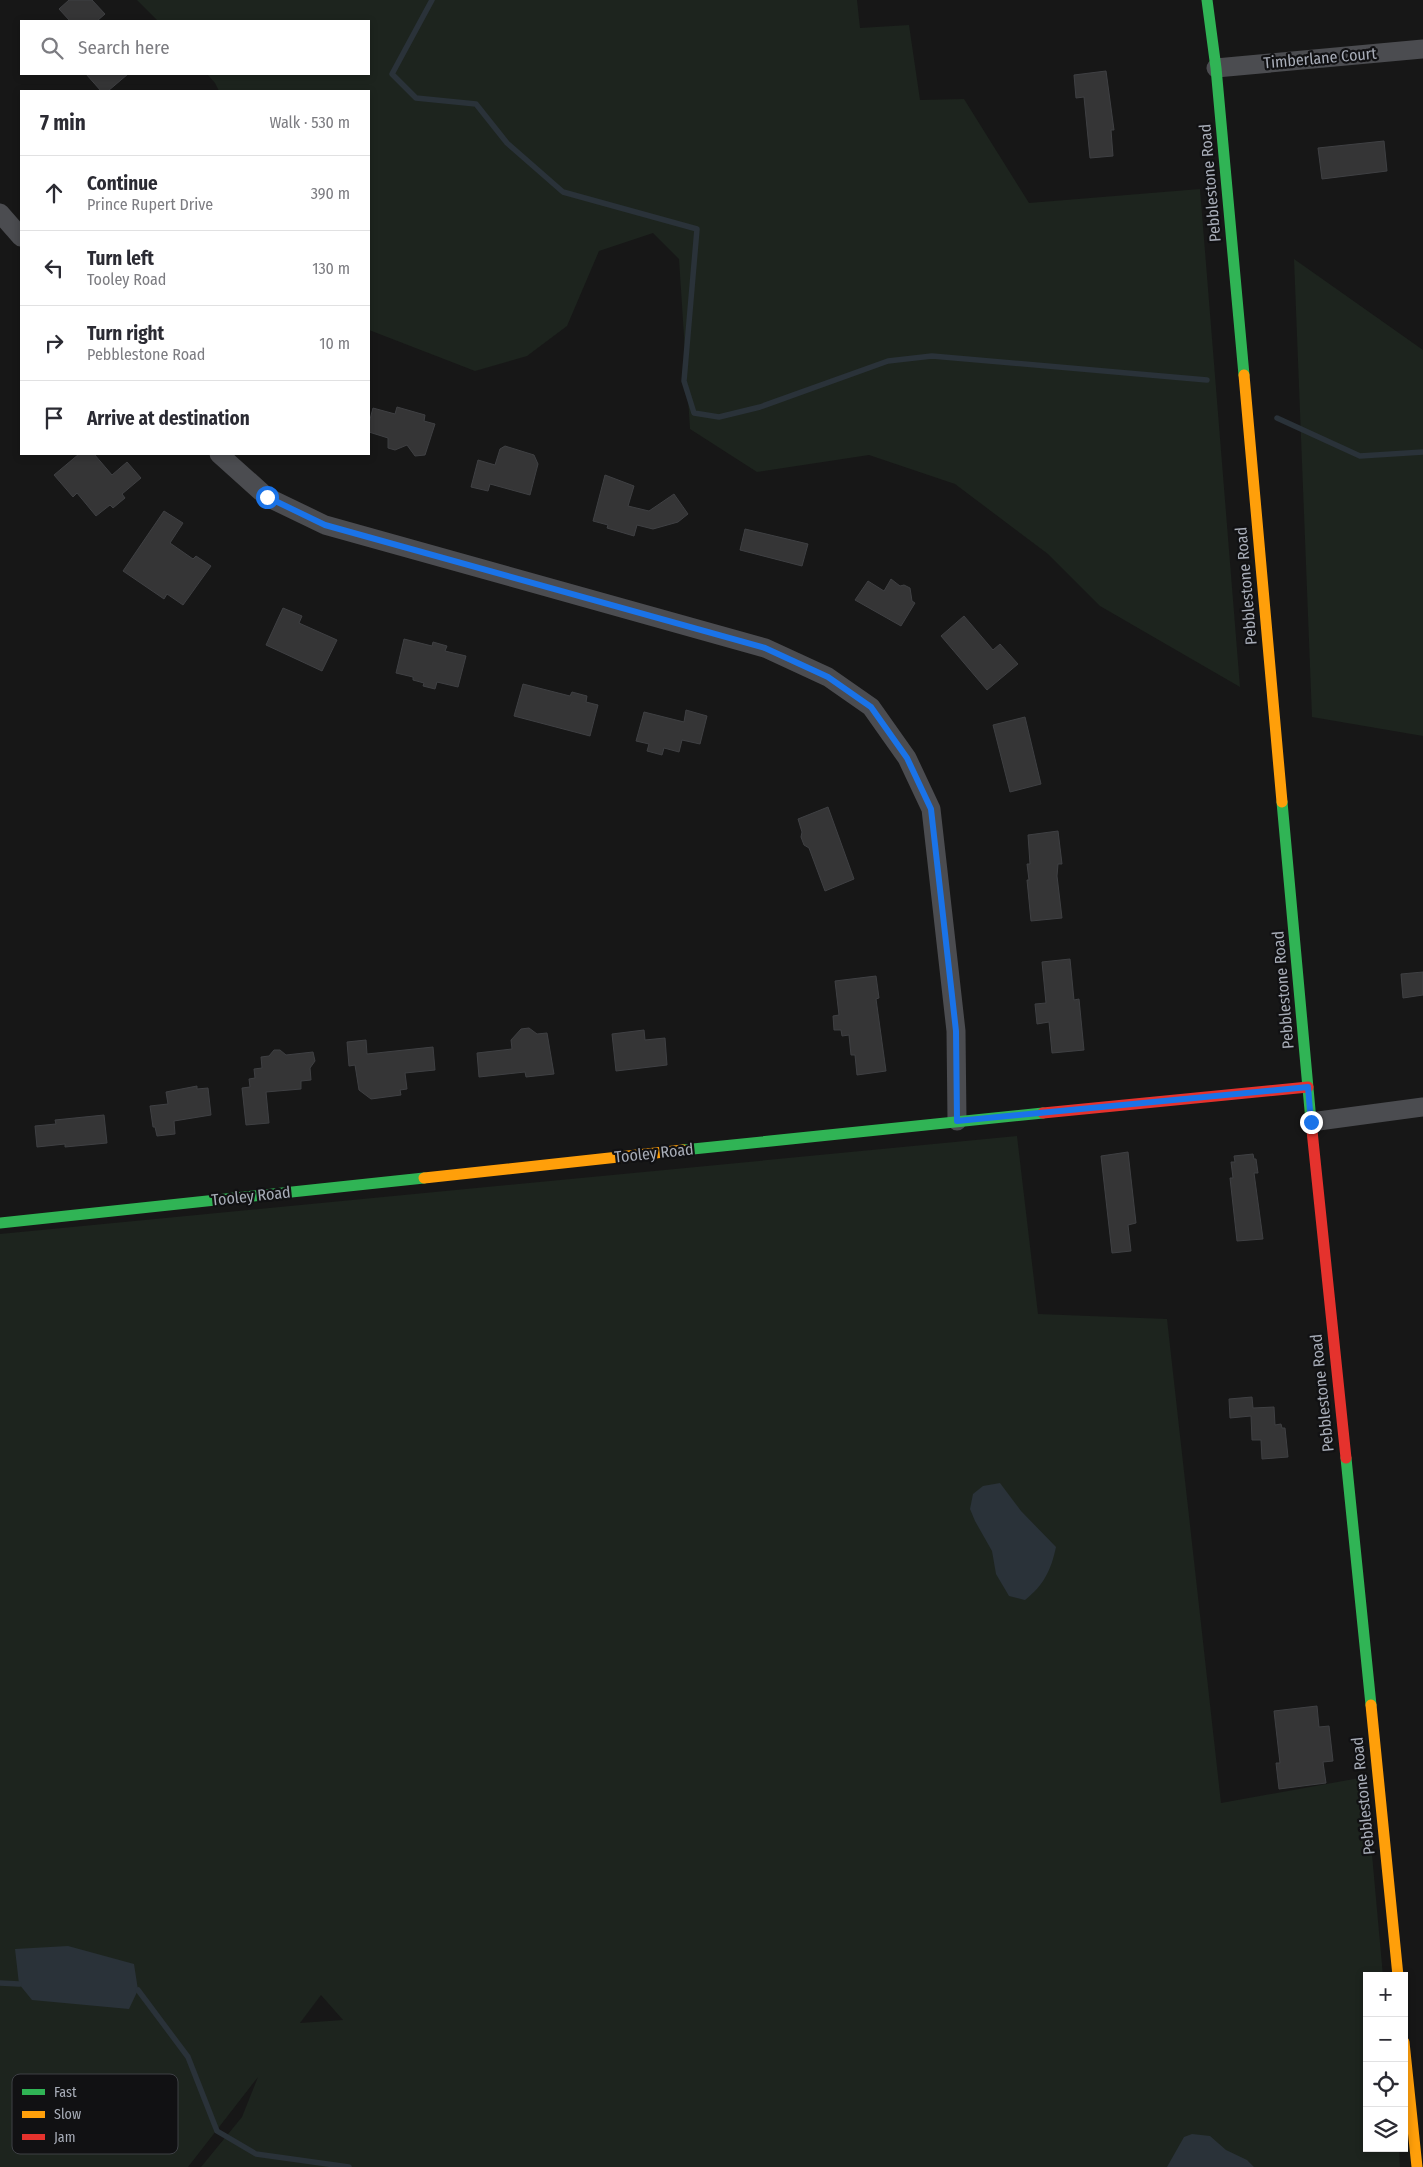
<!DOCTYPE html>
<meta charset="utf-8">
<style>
body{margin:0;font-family:"Fira Sans Condensed",sans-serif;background:#f2f2f3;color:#2b2b33}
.controls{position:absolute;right:15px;bottom:15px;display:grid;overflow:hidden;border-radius:0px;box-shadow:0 2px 8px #0003}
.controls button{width:45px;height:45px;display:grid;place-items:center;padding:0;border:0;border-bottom:1px solid #e1e1e2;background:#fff;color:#2b2b33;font:25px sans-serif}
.stop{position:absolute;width:15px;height:15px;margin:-11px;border:4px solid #1a73e8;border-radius:50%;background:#fff}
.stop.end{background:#1a73e8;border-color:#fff;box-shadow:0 1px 5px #0008}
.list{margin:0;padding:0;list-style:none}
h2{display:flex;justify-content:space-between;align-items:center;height:65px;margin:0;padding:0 20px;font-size:21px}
h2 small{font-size:16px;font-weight:400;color:#7c7c81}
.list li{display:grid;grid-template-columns:32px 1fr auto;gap:15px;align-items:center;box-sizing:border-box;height:75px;padding:0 20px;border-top:1px solid #e1e1e2}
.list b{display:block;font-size:19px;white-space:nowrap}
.list p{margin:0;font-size:16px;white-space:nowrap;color:#7c7c81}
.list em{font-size:16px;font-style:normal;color:#7c7c81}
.icon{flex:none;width:28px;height:28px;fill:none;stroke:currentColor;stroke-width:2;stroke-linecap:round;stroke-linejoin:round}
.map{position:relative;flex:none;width:1423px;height:2167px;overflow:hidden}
.search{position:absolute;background:#fff;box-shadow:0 2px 8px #0003;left:20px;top:20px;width:350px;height:55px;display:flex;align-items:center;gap:12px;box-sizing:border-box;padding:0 18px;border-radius:0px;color:#7c7c81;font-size:19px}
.panel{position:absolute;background:#fff;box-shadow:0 2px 8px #0003;left:20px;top:90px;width:350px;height:365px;border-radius:0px}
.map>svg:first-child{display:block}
.green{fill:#1d241e;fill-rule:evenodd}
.water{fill:#2a3239}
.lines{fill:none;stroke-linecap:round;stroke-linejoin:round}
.stream{stroke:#2a3239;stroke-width:5.5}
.building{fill:#353536;stroke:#3f4043}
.street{stroke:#4b4c50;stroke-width:19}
.fast{stroke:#30b455;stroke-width:11}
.slow{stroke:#ff9f0a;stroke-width:11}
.jam{stroke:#e5322d;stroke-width:11}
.route{stroke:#1a73e8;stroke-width:6}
.labels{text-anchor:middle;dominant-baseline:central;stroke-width:4.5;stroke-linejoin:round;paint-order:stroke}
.street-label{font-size:16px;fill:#a8adb8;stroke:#111113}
.key{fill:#111113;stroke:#3e4045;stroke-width:1}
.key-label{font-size:14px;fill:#a8adb8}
</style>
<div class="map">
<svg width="1423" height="2167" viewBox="0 0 1423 2167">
<rect width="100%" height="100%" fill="#171717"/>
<path class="green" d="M137,0H857L860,28L909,25L920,100L964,99L1029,203L1200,189L1240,687L1100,606L1048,554L955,484L869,455L757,472L690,429L679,259L653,233L599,251L567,326L527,356L475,371L369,330V91H219L215,83L207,74H369V21H158Z
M1294,259L1423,350V736L1312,717Z
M1017,1136L1038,1314L1167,1319L1221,1803L1365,1777L1383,1976H1367V2148H1399L1400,2167H201L242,2117L258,2077L188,2167H0V1234ZM321,1995L343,2020L300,2023Z"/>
<path class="water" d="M1000,1483L1021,1511L1056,1547C1051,1570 1044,1585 1025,1600L1009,1596L996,1574L992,1551L975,1521L970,1509L973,1494L983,1486Z
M68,1946L134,1964L138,1990L129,2009L32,2000L19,1984L15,1949Z
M1192,2134L1210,2136L1226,2150L1247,2160L1254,2167H1167L1184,2137Z"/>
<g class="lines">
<path class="stream" d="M432,0L392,74L416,98L476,104L507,143L563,192L697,229L684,381L694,413L719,417L760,407L888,361L932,356L1207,380
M1277,418L1360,456L1423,452
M0,1983L19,1984
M138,1990L188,2057L217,2131L256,2154L349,2167"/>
</g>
<path class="building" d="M69,0H92L105,14L97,21H70L59,9Z
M1106,71L1114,130H1111L1113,156L1090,158L1084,97L1076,98L1074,75Z
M86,74H128L108,91H101Z
M1384,141L1387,171L1322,179L1318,148Z
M397,407L425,415L424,421L435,424L425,455L415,456L407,445L395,450L388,448V438L369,432V423L373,408L395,414Z
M505,446L534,455L538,464L530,495L490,484L488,491L471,487L478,460L495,465L500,449Z
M79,454H94L112,475L127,462L141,478L122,494L125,498L113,508L110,505L96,516L77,493L73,497L54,475Z
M605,475L634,486L628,506L649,511L674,494L688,514L678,522L653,529L637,525L634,536L607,528L608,525L593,521Z
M164,511L183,523L170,543L193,559L196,556L211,566L183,605L167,594L164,599L123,571Z
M745,529L808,544L802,566L740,550Z
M891,579L900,586L904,585L910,588L912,601L915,603L901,626L855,600L868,581L884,591Z
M283,608L302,616L299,623L337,640L322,671L266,645Z
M964,616L993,650L1000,644L1018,664L987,690L941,636Z
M404,639L432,646L433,642L447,646L445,651L466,656L458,687L437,682L435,689L423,686L424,683L413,680V677L396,673Z
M523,684L570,696L572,692L587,696L586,702L598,705L590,736L514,716Z
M686,710L707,716L700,744L682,740L679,752L664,748L662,755L647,751L649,744L636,741L644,712L684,722Z
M1025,717L1041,784L1010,792L993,725Z
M828,807L854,879L825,891L809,848L804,845L801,837L802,832L798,819Z
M1058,831L1062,864H1058L1057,876L1062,918L1031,921L1027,880H1029L1027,864H1030L1028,835Z
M1070,959L1074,1000L1079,999L1084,1050L1052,1053L1049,1022L1037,1024L1035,1004L1046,1003L1042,962Z
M1423,972V995L1403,998L1401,974Z
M876,976L879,998L876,999L886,1071L857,1075L855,1055H851L849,1035L842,1036L841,1030H834L833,1016L839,1015L835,981Z
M529,1028L537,1034L547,1033L554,1074L526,1077L525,1072L479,1077L477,1053L512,1049L511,1040L521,1029Z
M644,1030L645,1040L665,1038L667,1065L616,1071L612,1034Z
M366,1040L367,1054L433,1047L435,1070L405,1073L407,1089L400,1090L401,1095L371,1099L359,1090L355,1065L349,1066L347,1042Z
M274,1050H280L286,1055L313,1052L315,1061L310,1068L311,1080L301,1081V1089L266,1092L269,1123L246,1125L242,1088L250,1087L249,1079L255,1078L254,1069L262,1068L261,1057L269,1056Z
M197,1086V1089L208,1088L211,1115L174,1121L175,1134L157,1136L155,1127H153L150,1106L168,1104L166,1092Z
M104,1115L107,1143L65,1147V1144L37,1147L35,1126L56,1124L55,1120Z
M1128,1152L1136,1223L1128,1225L1131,1251L1112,1253L1101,1156Z
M1253,1154L1254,1159H1256L1258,1173H1254L1263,1239L1237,1241L1230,1178H1233L1231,1162H1235L1234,1156Z
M1252,1397L1253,1408L1274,1407L1275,1425L1281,1424L1282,1428H1285L1288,1457L1262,1459L1261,1440H1252L1251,1416L1230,1418L1229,1399Z
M1317,1706L1319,1727L1329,1726L1333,1761L1323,1762L1326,1783L1279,1789L1276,1763H1280L1274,1711Z"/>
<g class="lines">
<path class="street" d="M1216,68L1423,49
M0,213L21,237
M219,454L267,497L325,525L765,648L828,677L871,707L907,758L931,809L956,1031L957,1121
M1311,1122L1423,1107"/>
<path class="fast" d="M1207,0L1216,68L1244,375
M1282,802L1311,1121
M683,1150L1043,1113
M0,1223L424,1178
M1346,1458L1371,1705"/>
<path class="slow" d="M1244,375L1282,802
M424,1178L683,1150
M1371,1705L1398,1976
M1404,2042L1417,2167"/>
<path class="jam" d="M1043,1113L1308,1087
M1311,1121L1346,1458"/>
</g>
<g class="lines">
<path class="route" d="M267,497L325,525L765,648L828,677L871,707L907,758L931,809L956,1031L957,1121L1308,1087L1311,1122"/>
</g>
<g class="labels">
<g class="street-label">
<text transform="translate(1320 58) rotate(-5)">Timberlane Court</text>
<text transform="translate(1210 183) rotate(-95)">Pebblestone Road</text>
<text transform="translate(1246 586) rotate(-95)">Pebblestone Road</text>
<text transform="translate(1283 990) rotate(-95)">Pebblestone Road</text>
<text transform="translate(654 1153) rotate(-6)">Tooley Road</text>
<text transform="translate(251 1196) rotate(-6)">Tooley Road</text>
<text transform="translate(1322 1393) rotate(-96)">Pebblestone Road</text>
<text transform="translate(1363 1796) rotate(-96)">Pebblestone Road</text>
</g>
</g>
<rect x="12" y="2074" width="166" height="80" rx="8" class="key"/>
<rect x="22" y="2089" width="23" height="6" fill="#30b455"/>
<rect x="22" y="2111" width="23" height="7" fill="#ff9f0a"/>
<rect x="22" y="2134" width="23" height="6" fill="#e5322d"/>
<g class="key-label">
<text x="54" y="2097">Fast</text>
<text x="54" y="2119">Slow</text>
<text x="54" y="2142">Jam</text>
</g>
</svg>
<div class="controls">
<button>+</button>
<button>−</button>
<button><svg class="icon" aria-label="locate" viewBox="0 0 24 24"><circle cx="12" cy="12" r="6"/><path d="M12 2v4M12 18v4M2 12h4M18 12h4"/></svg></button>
<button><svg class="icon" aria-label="layers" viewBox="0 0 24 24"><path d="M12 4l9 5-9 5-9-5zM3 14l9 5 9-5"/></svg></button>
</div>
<div class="stop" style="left:267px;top:497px"></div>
<div class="stop end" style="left:1311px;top:1122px"></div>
<div class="search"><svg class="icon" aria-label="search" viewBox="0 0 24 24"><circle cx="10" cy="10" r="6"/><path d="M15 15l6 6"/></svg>Search here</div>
<section class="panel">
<h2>7 min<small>Walk · 530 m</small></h2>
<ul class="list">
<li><svg class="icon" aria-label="ahead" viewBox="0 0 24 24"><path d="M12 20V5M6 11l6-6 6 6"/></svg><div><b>Continue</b><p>Prince Rupert Drive</p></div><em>390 m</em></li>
<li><svg class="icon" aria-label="left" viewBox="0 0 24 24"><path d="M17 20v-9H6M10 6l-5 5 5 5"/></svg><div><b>Turn left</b><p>Tooley Road</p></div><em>130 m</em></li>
<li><svg class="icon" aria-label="right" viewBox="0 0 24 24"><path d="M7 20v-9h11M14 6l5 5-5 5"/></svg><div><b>Turn right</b><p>Pebblestone Road</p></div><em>10 m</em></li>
<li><svg class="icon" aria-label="arrive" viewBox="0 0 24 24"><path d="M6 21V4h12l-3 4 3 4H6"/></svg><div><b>Arrive at destination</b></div></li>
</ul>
</section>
</div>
